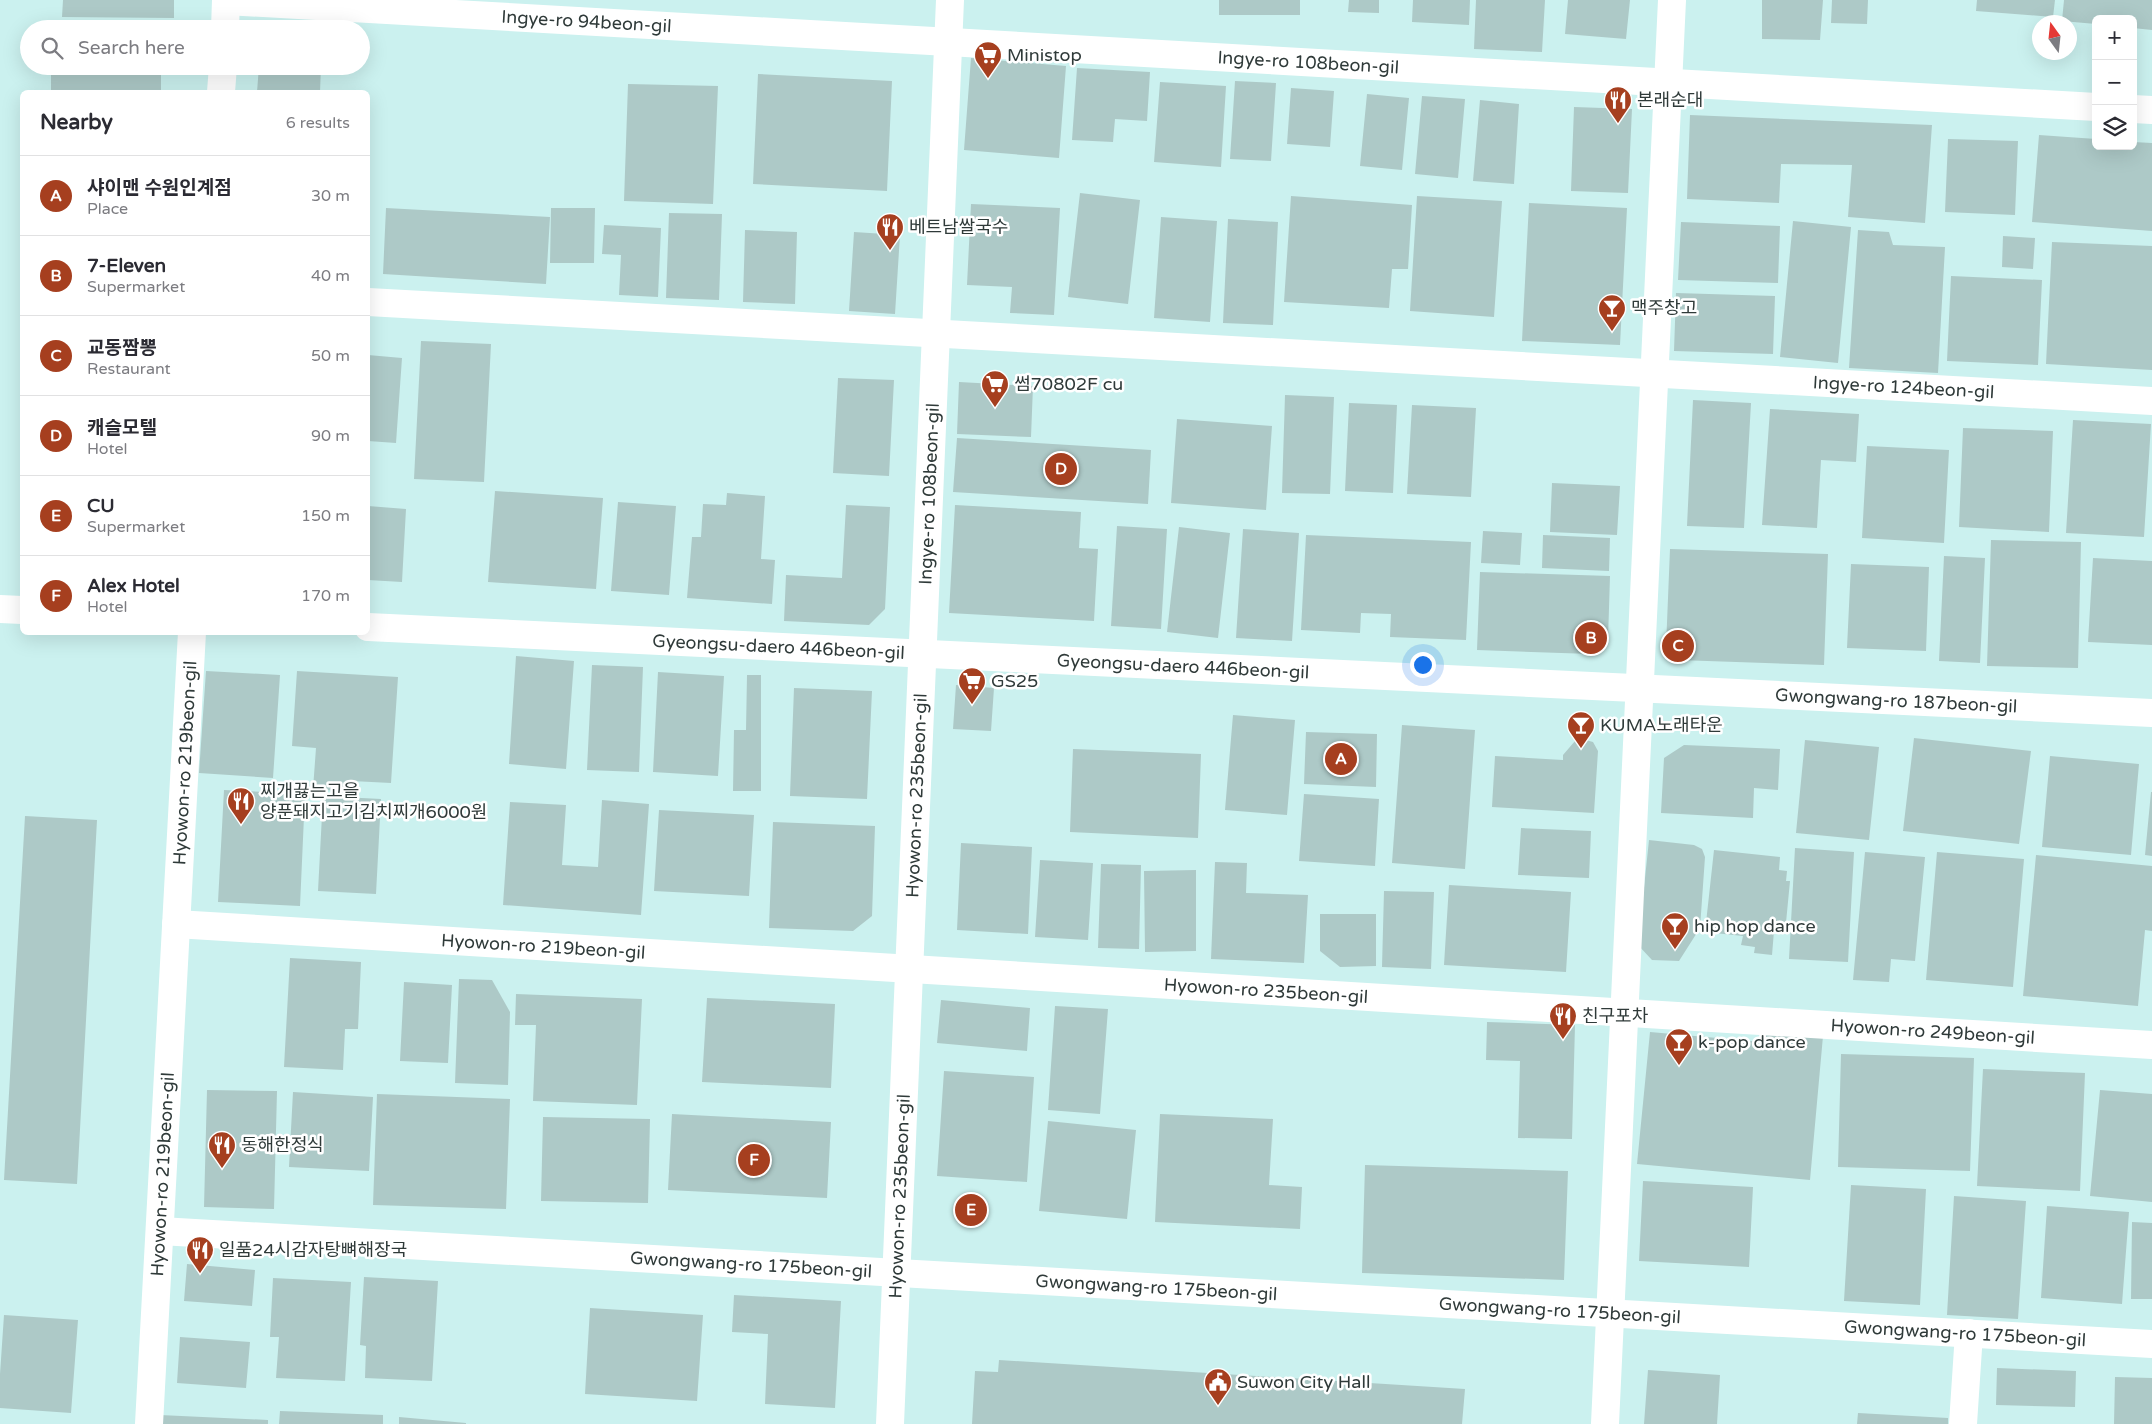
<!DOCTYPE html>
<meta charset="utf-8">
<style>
body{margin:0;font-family:"Varela Round","Noto Sans KR",sans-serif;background:#f7f7f7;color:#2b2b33}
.controls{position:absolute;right:15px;top:15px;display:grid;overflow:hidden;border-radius:8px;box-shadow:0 5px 20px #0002}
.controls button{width:45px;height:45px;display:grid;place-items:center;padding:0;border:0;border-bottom:1px solid #e1e1e2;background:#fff;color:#2b2b33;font:25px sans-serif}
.compass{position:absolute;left:2032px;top:15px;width:45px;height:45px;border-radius:50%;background:#fff;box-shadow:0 5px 20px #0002;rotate:345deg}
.you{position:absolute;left:1422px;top:664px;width:18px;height:18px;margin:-12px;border:4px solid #fff;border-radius:50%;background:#1a73e8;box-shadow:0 0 0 8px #1a73e833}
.badge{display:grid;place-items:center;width:32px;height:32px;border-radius:50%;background:#a63f1f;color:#fff;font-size:16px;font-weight:700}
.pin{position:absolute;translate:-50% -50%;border:2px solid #fff;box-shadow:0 1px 5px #0006}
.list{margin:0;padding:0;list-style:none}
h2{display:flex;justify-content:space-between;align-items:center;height:65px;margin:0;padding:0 20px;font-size:21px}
h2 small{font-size:16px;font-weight:400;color:#7c7c81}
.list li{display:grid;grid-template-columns:32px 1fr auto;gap:15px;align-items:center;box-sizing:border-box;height:80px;padding:0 20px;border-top:1px solid #e1e1e2}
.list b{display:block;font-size:19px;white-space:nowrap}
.list p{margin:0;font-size:16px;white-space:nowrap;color:#7c7c81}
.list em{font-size:16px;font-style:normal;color:#7c7c81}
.icon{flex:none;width:28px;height:28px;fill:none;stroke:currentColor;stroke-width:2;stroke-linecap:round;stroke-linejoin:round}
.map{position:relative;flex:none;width:2152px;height:1424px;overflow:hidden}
.search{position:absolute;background:#fff;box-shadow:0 5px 20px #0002;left:20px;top:20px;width:350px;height:55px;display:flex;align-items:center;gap:12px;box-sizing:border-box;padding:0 18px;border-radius:28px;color:#7c7c81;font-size:19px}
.panel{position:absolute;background:#fff;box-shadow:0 5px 20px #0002;left:20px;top:90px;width:350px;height:545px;border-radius:8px}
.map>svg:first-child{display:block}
.built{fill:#cbf1ef;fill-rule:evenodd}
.building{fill:#adc9c7}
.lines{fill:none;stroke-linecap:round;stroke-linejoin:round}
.street{stroke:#fff;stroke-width:28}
.labels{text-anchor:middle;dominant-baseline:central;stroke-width:5;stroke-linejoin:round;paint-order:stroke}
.street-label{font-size:18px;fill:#2f3a39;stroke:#fff}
.poi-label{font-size:18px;fill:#2f3a39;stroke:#fff;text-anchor:start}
</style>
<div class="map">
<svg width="2152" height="1424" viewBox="0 0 2152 1424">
<rect width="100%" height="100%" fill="#defbf9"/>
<path class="built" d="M0,0H2152V1424H0ZM2096,19H2133V146H2096ZM2040,22H2070V52H2040ZM29,29H361V66H29ZM22,92H368V632H22Z"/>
<path class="building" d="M63,0H174V18L62,17Z
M1219,0H1300V15H1219Z
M1349,0H1379V13L1348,12Z
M1413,0H1470L1469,25L1412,22Z
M1476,0H1545L1542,52L1474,49Z
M1568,0H1630L1626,39L1565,34Z
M1762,0H1823L1820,40L1762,39Z
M1832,0H1868L1867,24L1831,23Z
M1977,0H2055L2053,17L1976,11Z
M2064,0H2152V30L2133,28V19H2096V24L2062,21Z
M971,58L1066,66L1059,158L964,150Z
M51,66H161V92H51Z
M259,66H321L320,92H257Z
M1077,68L1150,72L1147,121L1115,119L1113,142L1072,140Z
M758,74L892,81L887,191L753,184Z
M1235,81L1276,83L1271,161L1230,159Z
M1160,82L1226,86L1221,167L1154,162Z
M628,84L718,86L713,204L624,201Z
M1291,88L1334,91L1330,147L1287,144Z
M1367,94L1409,98L1402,170L1360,166Z
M1422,96L1465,99L1458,178L1415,174Z
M1480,100L1519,104L1514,184L1473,181Z
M1574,107L1632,109L1628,193L1571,191Z
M1690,115L1932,125L1925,223L1848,217L1852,165L1781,164L1779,203L1687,199Z
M2039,135L2096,139V146H2133V142L2152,143V231L2032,222Z
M1948,139L2018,141L2015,215L1945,212Z
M1080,193L1140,200L1128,304L1068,297Z
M1291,196L1412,205L1408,269H1392L1389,308L1284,302Z
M1417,196L1502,201L1494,317L1410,311Z
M1529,203L1627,208L1620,345L1522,341Z
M971,204L1060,208L1054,315L1010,313L1012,287L967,285Z
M386,208L550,217L546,284L383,274Z
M551,208H595L594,263H550Z
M669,213L722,214L719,300L666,298Z
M1161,217L1217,221L1210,322L1154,318Z
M1228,219L1278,222L1273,325L1223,323Z
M1793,221L1851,227L1838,363L1780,357Z
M1681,222L1780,226L1778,283L1678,280Z
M604,225L661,228L658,297L619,295L621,255L602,254Z
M745,230L797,232L795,304L743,302Z
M1858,230L1889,232L1893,245L1945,247L1938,373L1849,368Z
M854,232L900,235L895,314L849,311Z
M2003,236L2035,238L2033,269L2002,267Z
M2052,242L2152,246V370L2046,364Z
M1951,276L2042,280L2038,365L1947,361Z
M1676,293L1775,296L1773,354L1674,351Z
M421,341L491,344L484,482L414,479Z
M368,355L402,358L396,443L368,441Z
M838,378L894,380L889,476L833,473Z
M959,382L1033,386L1031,437L957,434Z
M1285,395L1334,397L1330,494L1282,493Z
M1693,400L1751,403L1744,528L1687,526Z
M1349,403L1397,405L1393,493L1345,491Z
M1412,405L1476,408L1471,497L1407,494Z
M1770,409L1859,414L1856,462L1821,460L1817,528L1762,525Z
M1177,419L1272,426L1266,510L1171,503Z
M2073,420L2151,424L2144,537L2066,533Z
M1963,428L2053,431L2049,532L1959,527Z
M957,438L1151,450L1148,504L953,492Z
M1867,446L1949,450L1944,543L1862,538Z
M1552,483L1620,486L1617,535L1550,532Z
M495,491L603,498L596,589L488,582Z
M727,493L765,496L761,559L775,560L772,604L687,598L692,537H701L703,504L726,505Z
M618,502L676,506L669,595L611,591Z
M846,505L890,507L885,609L869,625L784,621L786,575L842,578Z
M955,505L1081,512L1079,548L1098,549L1094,621L949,613Z
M368,506L406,509L402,582L368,580Z
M1117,526L1167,529L1161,629L1111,626Z
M1179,527L1230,533L1218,638L1167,632Z
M1243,529L1299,533L1292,641L1236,638Z
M1483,531L1522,533L1520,565L1481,563Z
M1306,535L1471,542L1466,640L1390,637L1391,614L1361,613L1360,633L1301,630Z
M1543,535L1610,538L1609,571L1542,568Z
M1991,540L2081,542L2078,668L1987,666Z
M1670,549L1828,554L1824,665L1678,660L1666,647Z
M1944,556L1985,558L1980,663L1939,661Z
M2093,558L2152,561V645L2088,642Z
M1851,564L1929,567L1926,651L1847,648Z
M1480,572L1610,576L1608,640L1591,654L1477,650Z
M516,656L574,661L566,769L509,764Z
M592,665L643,667L639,772L587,770Z
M206,671L280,675L273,778L199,773Z
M297,671L398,677L391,783L352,781V792L313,789L316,748L292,746Z
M658,672L724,676L718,776L653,772Z
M747,675H761V791H733L734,730H746Z
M956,685L994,688L991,731L953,729Z
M794,688L872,691L867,799L790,796Z
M1233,715L1295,720L1287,815L1225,810Z
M1402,725L1475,730L1465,869L1392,863Z
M1306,732L1377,734L1376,787L1304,784Z
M1914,738L2031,751L2019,844L1903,831Z
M1582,739L1593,742L1598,751L1594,813L1492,807L1495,756L1563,760V755L1575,741Z
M1805,740L1879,747L1869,840L1796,833Z
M1684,745L1780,749L1778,790L1754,788L1753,818L1661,813L1664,758Z
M1073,749L1201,754L1198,838L1070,832Z
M2050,756L2139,764L2131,855L2042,847Z
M224,790L305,794L300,906L218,902Z
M2151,792H2152V856L2145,855Z
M1304,794L1379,799L1375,866L1299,861Z
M323,796L381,799L376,894L318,891Z
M602,800L649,804L641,915L503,905L510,802L566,805L562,865L598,867Z
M659,810L754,815L749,896L654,891Z
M25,816L97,820L77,1184L4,1180Z
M773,822L875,826L872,916L853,931L769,928Z
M1521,828L1591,831L1589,878L1518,875Z
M1649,840L1694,845L1702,849L1705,857L1700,928L1679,961L1652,960L1638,945Z
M961,843L1032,847L1028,934L957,930Z
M1795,848L1854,852L1848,962L1789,959Z
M1714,850L1780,857L1779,870L1787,871L1786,881H1790L1785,933L1774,931L1772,955L1754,953L1755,947L1741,945L1743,936L1705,932Z
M1865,852L1925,857L1915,961L1891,959L1889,982L1853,980Z
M1937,852L2024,859L2013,987L1926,980Z
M2036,855L2152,866V931L2145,930L2138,1006L2023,996Z
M1040,860L1093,863L1088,940L1035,937Z
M1215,862L1247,863L1246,893L1308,895L1304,963L1211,959Z
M1101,864L1141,865L1139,949L1098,948Z
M1196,870V951L1145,952L1144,871Z
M1449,885L1571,892L1566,972L1444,965Z
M1384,891L1434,892L1431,969L1382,967Z
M1320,914H1376V966L1340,967L1320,951Z
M290,958L361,962L358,1029H345L343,1070L284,1067Z
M459,979L492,980L510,1012L508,1085L455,1083Z
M404,982L452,985L448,1063L400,1061Z
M516,994L642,999L637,1105L533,1101L536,1025H515Z
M707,998L835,1004L831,1088L702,1082Z
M941,1000L1030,1008L1027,1051L937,1043Z
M1055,1006L1108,1009L1100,1114L1048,1110Z
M1487,1022L1575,1025L1572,1139L1518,1138L1520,1061L1486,1060Z
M1766,1031L1823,1036L1810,1180L1637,1164L1650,1032L1762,1042Z
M1841,1054L1974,1058L1970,1171L1838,1167Z
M1983,1069L2085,1073L2080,1191L1977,1186Z
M944,1071L1034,1077L1027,1182L937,1176Z
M207,1090L277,1091L274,1209L204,1207Z
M2100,1090L2152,1094V1202L2090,1196Z
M293,1092L373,1097L369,1171L289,1167Z
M377,1094L510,1099L506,1209L373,1205Z
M672,1114L831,1122L827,1198L668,1190Z
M1160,1114L1273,1119L1269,1185L1302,1187L1300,1229L1155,1222Z
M543,1117L650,1119L648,1203L541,1201Z
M1048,1121L1136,1130L1127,1219L1039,1211Z
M1365,1165L1568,1171L1564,1280L1362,1273Z
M1643,1181L1753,1187L1749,1267L1639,1261Z
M1851,1185L1926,1189L1920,1305L1844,1301Z
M1954,1196L2026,1201L2018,1319L1947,1315Z
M2047,1206L2129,1212L2122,1304L2041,1298Z
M2132,1222L2152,1223V1299H2131Z
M187,1264L255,1270L252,1306L184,1301Z
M364,1277L438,1281L432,1381L365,1378L366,1346L360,1345Z
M273,1278L351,1282L345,1381L276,1378L279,1337H270Z
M734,1295L841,1301L835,1408L765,1404L768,1334L732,1332Z
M590,1308L703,1315L697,1401L585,1394Z
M4,1315L78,1320L71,1413L0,1408V1374Z
M180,1337L250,1342L246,1388L177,1383Z
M999,1360L1465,1389L1462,1424H972L975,1371L998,1372Z
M1997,1368L2076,1371L2075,1407L1996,1405Z
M1648,1370L1720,1375L1717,1424H1644Z
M2115,1377L2152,1378V1424H2114Z
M280,1411L383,1415V1424H279Z
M1858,1413L1948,1418V1424H1857Z
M160,1415L268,1420V1424H159Z
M399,1417L466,1423V1424H399Z"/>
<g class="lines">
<g class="street">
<path id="s1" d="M226,1L2096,107"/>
<path d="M225,29L226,0"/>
<path d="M221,92L223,66"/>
<path d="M2133,109L2152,110"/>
<path id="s2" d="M368,302L2152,401"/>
<path d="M0,609L22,610"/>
<path id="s3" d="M368,627L2152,713"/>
<path id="s4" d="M176,924L2152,1045"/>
<path id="s5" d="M160,1231L2152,1344"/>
<path id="s6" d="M149,1424L192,632"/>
<path id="s7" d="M890,1424L950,0"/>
<path d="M1605,1424L1672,0"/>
<path d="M1963,1424L1969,1333"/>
</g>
</g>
<defs>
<g id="supermarket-pin" transform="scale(1.4375)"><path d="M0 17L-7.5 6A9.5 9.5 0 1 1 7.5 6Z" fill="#a63f1f" stroke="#fff"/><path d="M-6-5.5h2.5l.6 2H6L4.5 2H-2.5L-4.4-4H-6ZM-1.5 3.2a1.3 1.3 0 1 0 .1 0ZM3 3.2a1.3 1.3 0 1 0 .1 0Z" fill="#fff"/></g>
<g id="restaurant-pin" transform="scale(1.4375)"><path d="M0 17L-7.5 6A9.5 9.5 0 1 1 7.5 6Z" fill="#a63f1f" stroke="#fff"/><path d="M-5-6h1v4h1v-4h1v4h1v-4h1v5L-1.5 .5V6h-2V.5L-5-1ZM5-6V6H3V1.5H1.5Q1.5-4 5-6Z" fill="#fff"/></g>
<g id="bar-pin" transform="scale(1.4375)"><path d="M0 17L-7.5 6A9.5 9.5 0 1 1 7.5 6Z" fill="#a63f1f" stroke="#fff"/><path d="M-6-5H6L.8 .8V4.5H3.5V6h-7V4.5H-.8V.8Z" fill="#fff"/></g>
<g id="civic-pin" transform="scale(1.4375)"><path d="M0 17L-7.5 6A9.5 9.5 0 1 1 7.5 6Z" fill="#a63f1f" stroke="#fff"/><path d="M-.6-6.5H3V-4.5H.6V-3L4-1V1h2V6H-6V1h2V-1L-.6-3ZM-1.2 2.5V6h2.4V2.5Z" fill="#fff"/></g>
</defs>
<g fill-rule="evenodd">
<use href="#supermarket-pin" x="988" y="55"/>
<use href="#restaurant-pin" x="1618" y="100"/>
<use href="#restaurant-pin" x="890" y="227"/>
<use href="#bar-pin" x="1612" y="308"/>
<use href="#supermarket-pin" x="995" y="384"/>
<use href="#supermarket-pin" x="972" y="681"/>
<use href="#bar-pin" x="1581" y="725"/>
<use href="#restaurant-pin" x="241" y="801"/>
<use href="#bar-pin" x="1675" y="926"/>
<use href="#restaurant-pin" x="1563" y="1016"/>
<use href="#bar-pin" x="1679" y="1042"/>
<use href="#restaurant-pin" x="222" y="1145"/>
<use href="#restaurant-pin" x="200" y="1250"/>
<use href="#civic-pin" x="1218" y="1382"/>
</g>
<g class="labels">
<g class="street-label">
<text stroke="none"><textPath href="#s1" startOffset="361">Ingye-ro 94beon-gil</textPath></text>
<text stroke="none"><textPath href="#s1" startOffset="1084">Ingye-ro 108beon-gil</textPath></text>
<text stroke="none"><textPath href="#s2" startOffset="1538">Ingye-ro 124beon-gil</textPath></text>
<text stroke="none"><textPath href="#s7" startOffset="931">Ingye-ro 108beon-gil</textPath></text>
<text stroke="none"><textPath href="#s3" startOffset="411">Gyeongsu-daero 446beon-gil</textPath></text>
<text stroke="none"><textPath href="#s3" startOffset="816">Gyeongsu-daero 446beon-gil</textPath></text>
<text stroke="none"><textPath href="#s3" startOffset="1530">Gwongwang-ro 187beon-gil</textPath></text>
<text stroke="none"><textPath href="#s6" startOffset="662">Hyowon-ro 219beon-gil</textPath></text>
<text stroke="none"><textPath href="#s7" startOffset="629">Hyowon-ro 235beon-gil</textPath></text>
<text stroke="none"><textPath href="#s4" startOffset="368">Hyowon-ro 219beon-gil</textPath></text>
<text stroke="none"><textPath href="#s4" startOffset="1092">Hyowon-ro 235beon-gil</textPath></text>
<text stroke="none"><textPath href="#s4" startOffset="1760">Hyowon-ro 249beon-gil</textPath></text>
<text stroke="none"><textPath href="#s6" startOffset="250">Hyowon-ro 219beon-gil</textPath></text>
<text stroke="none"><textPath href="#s7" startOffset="228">Hyowon-ro 235beon-gil</textPath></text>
<text stroke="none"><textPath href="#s5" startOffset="592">Gwongwang-ro 175beon-gil</textPath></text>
<text stroke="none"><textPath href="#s5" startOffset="998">Gwongwang-ro 175beon-gil</textPath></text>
<text stroke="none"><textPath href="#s5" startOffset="1402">Gwongwang-ro 175beon-gil</textPath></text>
<text stroke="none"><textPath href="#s5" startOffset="1808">Gwongwang-ro 175beon-gil</textPath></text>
</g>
<g class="poi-label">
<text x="1007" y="55">Ministop</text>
<text x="1637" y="100">본래순대</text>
<text x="909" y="227">베트남쌀국수</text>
<text x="1631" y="308">맥주창고</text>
<text x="1014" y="384">썸70802F cu</text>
<text x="991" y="681">GS25</text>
<text x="1600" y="725">KUMA노래타운</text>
<text x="260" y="791">찌개끓는고을<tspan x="260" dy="21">양푼돼지고기김치찌개6000원</tspan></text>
<text x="1694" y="926">hip hop dance</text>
<text x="1582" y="1016">친구포차</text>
<text x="1698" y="1042">k-pop dance</text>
<text x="241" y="1145">동해한정식</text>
<text x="219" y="1250">일품24시감자탕뼈해장국</text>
<text x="1237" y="1382">Suwon City Hall</text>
</g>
</g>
</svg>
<div class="controls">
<button>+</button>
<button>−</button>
<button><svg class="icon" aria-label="layers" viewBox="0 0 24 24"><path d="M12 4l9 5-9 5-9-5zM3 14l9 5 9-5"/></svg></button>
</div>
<svg class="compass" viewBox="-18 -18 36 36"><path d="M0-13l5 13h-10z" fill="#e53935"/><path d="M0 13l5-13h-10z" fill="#7c7c81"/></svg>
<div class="you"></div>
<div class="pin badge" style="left:1341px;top:759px">A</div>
<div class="pin badge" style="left:1591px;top:638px">B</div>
<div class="pin badge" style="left:1678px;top:646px">C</div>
<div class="pin badge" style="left:1061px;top:469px">D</div>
<div class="pin badge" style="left:971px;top:1210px">E</div>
<div class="pin badge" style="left:754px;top:1160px">F</div>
<div class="search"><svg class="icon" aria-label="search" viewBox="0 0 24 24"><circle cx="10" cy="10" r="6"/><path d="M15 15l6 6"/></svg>Search here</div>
<section class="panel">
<h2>Nearby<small>6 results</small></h2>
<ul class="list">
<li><span class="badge">A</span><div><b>샤이맨 수원인계점</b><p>Place</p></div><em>30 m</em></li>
<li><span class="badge">B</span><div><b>7-Eleven</b><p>Supermarket</p></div><em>40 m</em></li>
<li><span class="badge">C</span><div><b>교동짬뽕</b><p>Restaurant</p></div><em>50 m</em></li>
<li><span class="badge">D</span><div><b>캐슬모텔</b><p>Hotel</p></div><em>90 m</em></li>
<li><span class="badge">E</span><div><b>CU</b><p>Supermarket</p></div><em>150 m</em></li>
<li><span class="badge">F</span><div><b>Alex Hotel</b><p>Hotel</p></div><em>170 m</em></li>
</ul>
</section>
</div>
